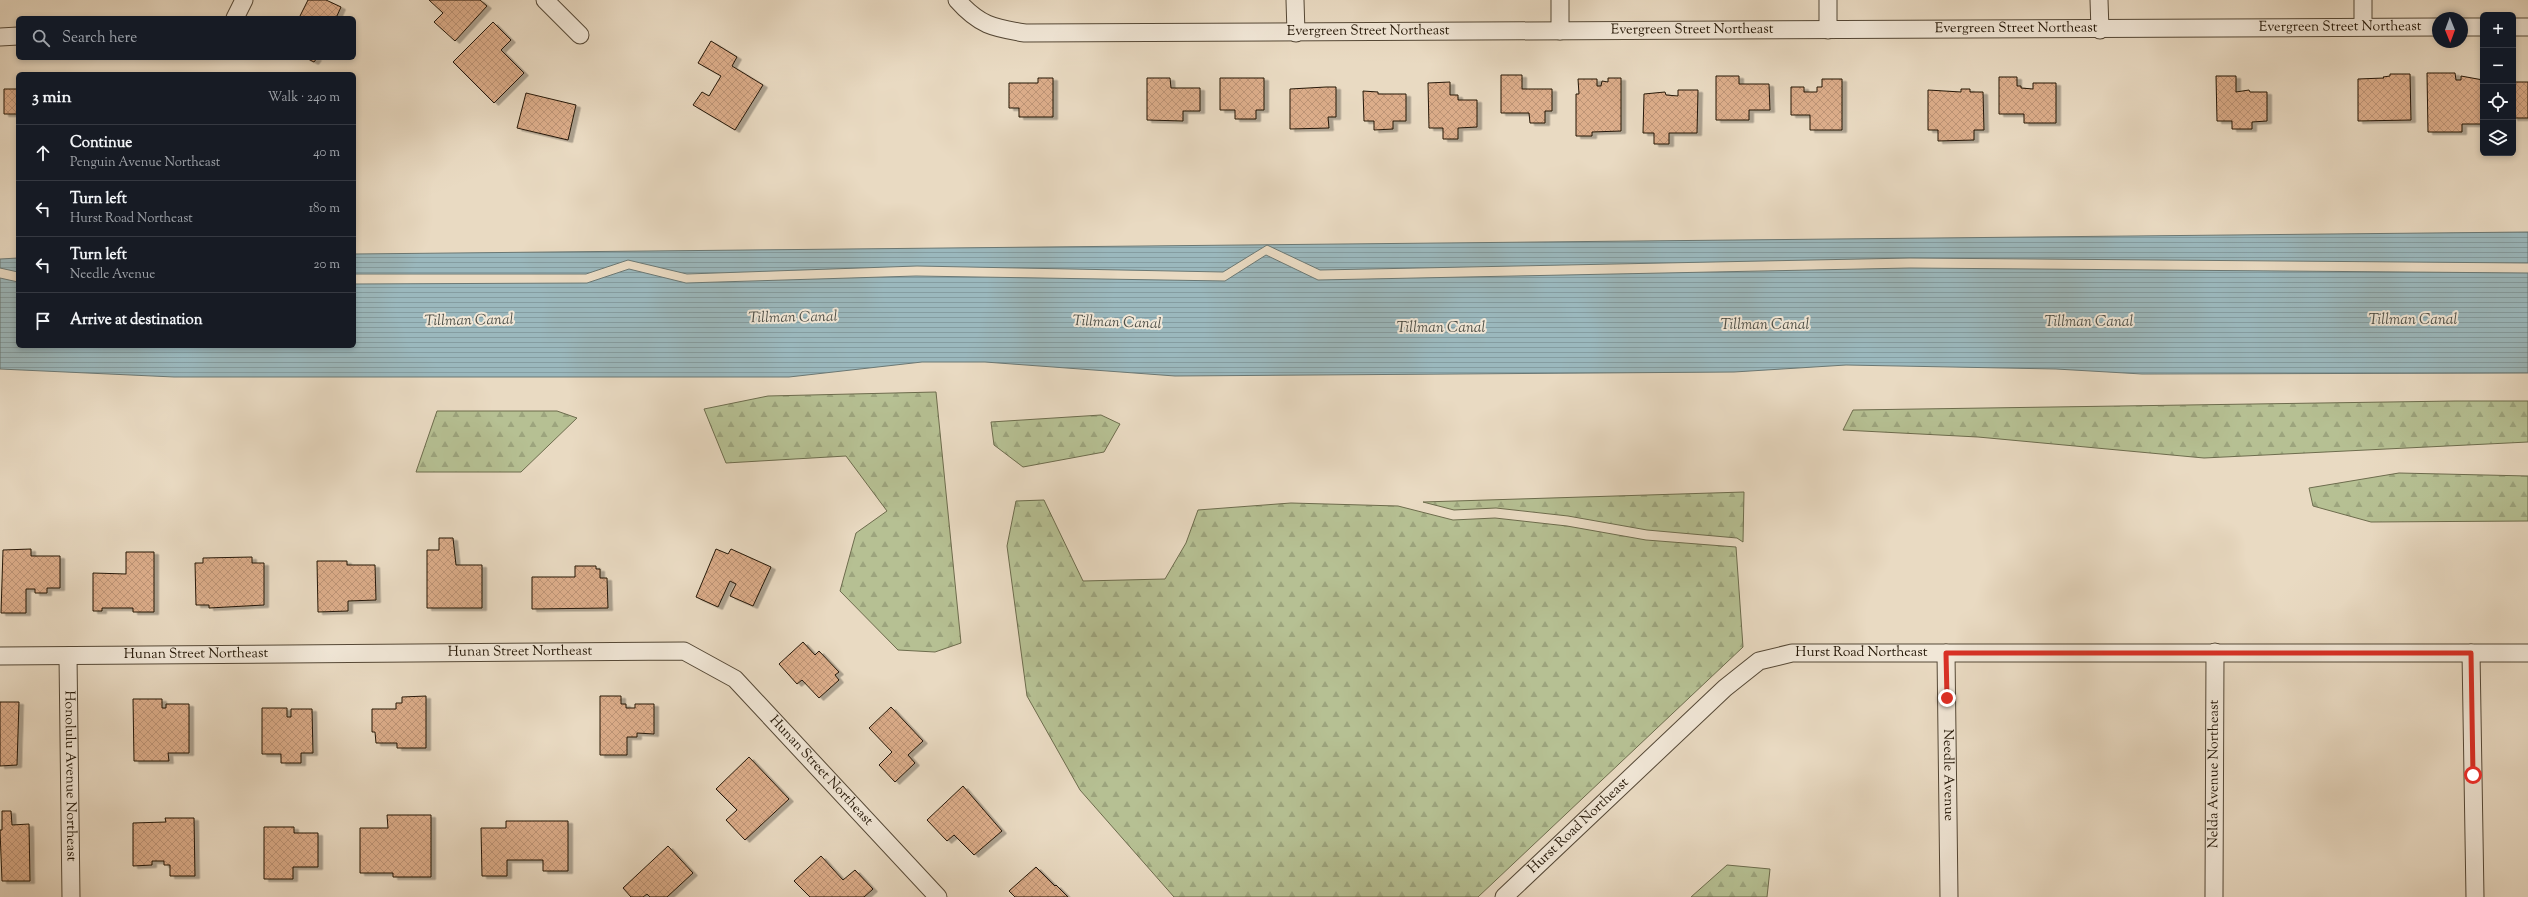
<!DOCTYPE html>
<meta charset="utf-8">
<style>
body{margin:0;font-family:"Sorts Mill Goudy",serif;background:#20242c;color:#f1f3f6}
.controls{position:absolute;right:12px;top:12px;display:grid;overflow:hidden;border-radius:6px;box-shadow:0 2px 6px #0003}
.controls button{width:36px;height:36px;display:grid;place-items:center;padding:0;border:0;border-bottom:1px solid #363941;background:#171b24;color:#f1f3f6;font:20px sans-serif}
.compass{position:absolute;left:2432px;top:12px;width:36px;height:36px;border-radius:50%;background:#171b24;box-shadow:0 2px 6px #0003;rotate:179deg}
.stop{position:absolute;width:12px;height:12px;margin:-9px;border:3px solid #d93025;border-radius:50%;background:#fff}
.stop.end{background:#d93025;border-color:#fff;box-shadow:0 1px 4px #0008}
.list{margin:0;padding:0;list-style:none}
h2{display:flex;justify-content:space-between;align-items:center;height:52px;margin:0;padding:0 16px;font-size:17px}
h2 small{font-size:13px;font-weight:400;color:#9ea1a6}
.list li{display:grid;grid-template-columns:26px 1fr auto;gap:12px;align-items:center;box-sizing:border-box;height:56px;padding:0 16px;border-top:1px solid #363941}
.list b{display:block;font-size:15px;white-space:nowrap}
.list p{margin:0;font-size:13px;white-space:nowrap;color:#9ea1a6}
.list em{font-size:13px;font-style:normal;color:#9ea1a6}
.icon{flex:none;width:22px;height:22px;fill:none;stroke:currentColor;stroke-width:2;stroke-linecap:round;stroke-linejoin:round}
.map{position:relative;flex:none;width:2528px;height:897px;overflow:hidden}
.search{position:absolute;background:#171b24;box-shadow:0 2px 6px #0003;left:16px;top:16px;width:340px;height:44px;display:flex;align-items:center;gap:10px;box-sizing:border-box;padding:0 14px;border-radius:6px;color:#9ea1a6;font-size:15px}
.panel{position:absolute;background:#171b24;box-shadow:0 2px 6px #0003;left:16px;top:72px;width:340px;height:276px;border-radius:6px}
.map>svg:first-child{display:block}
.forest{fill:url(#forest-firs);stroke:#6d6c4d}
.water{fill:url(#water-rules);stroke:#6b7874}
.building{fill:url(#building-cross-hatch);stroke:#241707;filter:url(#shadow)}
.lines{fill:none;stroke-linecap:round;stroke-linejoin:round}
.minor-casing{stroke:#554836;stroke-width:19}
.minor{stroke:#f1e7d7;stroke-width:17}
.route{stroke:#d93025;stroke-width:5}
.labels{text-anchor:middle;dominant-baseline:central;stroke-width:4;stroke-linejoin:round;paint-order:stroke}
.street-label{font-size:14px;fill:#241707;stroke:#f1e7d7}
.water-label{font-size:15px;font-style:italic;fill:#4e4f47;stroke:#f1e7d7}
</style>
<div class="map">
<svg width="2528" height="897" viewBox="0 0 2528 897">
<defs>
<pattern id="forest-firs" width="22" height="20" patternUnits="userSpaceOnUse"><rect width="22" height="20" fill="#b6c093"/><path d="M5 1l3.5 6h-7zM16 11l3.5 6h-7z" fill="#9ca47d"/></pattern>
<pattern id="water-rules" width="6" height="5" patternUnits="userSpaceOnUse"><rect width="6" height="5" fill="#9bb8bd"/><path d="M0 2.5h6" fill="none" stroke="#859da1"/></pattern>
<pattern id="building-cross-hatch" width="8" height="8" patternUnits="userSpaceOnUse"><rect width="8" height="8" fill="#dcad8a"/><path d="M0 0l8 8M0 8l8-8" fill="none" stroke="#bd9476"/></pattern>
<filter id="shadow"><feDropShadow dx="4.5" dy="2.5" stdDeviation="0" flood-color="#0004"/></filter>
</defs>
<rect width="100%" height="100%" fill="#e9dac2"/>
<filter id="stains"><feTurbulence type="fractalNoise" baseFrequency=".005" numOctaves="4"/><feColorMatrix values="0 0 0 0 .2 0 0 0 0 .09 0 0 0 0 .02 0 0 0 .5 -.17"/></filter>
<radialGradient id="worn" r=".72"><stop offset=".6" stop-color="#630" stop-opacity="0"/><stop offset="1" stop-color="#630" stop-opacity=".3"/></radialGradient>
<path class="forest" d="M936,392L961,643L935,652L898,650L840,591L856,533L887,511L846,456L726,463L704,409L768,396Z
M2455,401H2528V442L2204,458L1978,437L1843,430L1853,410Z
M437,411H557L577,418L521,472H416Z
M1101,415L1120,424L1104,452L1023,467L994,445L991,422Z
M2399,473L2528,476V521L2371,522L2313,506L2309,488Z
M1744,492L1743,542L1737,538L1647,530L1568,516L1496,508L1454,510L1423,502Z
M1044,500L1083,581L1165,579L1186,543L1198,510L1291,503L1398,506L1453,520L1495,518L1567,526L1646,540L1736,547L1743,647L1478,897H1174L1080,790L1027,696L1007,546L1016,501Z
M1727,865L1770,869L1767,897H1691Z"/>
<path class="water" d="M2528,232V263L1910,258L1320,270L1267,245L1223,272L917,266L687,274L628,260L586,274H354V254Z
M1266,255L1318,280L1910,268L2528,273V373L2142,374L2056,369L1846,365L1734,372L1175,376L985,362H922L789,377H174L0,369V278L18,282V346H354V284L587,283L629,269L686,283L916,276L1225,281Z
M18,258V272L0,268V259Z"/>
<path class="building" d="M308,0H326L341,7L336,18H299Z
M429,0H480L487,6L455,41L434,22L443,13Z
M493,22L511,40L501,50L524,73L494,103L453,62Z
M711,41L737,57L732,66L763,85L735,130L693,105L702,92L709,96L721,76L698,63Z
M306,58H317L314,62Z
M2427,73H2455L2456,80H2461V76L2483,80V124H2462V132H2428Z
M2390,74H2410L2411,120L2358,121V79L2384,78L2383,77L2390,76Z
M1501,75H1522V89H1552V111H1545V123H1530L1529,113H1501Z
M1716,76H1739V84H1769L1770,110H1749V120H1716Z
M2216,76H2236V92L2249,90L2250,92H2267V121L2252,122V129H2232V121H2217Z
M1999,77H2017V86H2021V88L2033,89V83H2056V123H2024V114H1999Z
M1038,78H1053V117H1019V108H1009V83H1038Z
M1147,78H1170L1171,88H1200V111H1183V121L1147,120Z
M1220,78H1264V110H1256V119H1235V110H1220Z
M1608,78H1621V131L1592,132V136H1576V94H1579L1578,79H1597V86H1601L1602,81L1608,82Z
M1822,79H1842V130H1810V115H1791V87H1804V92H1817V87H1822Z
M1450,82V95H1458V100H1477V127L1458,128V139H1443V128H1429L1428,83Z
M2513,82H2528V118H2513Z
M1326,87H1336V117H1328L1329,128L1290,129V89Z
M4,89H18V114H4Z
M1961,89H1970V92H1983L1984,130H1974V140L1938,141V130H1928V90L1961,92Z
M1678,90H1698L1697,133H1669V144H1654V133H1643L1644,94L1665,92L1666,95L1678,96Z
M1363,91L1378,92V94H1406V121H1393V129L1374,130V121H1364Z
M526,93L576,105L568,140L517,128Z
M439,538H453L456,565H482V608H427V550H439Z
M31,549V556H60V588H47V593H35V589H26V613H1L3,550Z
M716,549L728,554L731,549L771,567L753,606L730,596L736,584L730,581L718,607L696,597Z
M126,552H154V612H133V608H102V611H93V573L126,574Z
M252,557V563H264V605L209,608V605H196L195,563H203V558Z
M317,561H347V565H375L376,600L348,601V611L318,612Z
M575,566H596V569H600V578H607L608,608L532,609V577H575Z
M803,642L815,655L819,651L839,672L835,675L839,680L819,698L802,680L797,684L779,664Z
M426,696V748H397V743H376L375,732H372V709H396V703H402V697Z
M600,696H621V704H626V708H635V704H654V734L637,733V737H627V755H600Z
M133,699H162V708H166V704H189V753H168L169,761H134Z
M0,702H19L17,765L0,766Z
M891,707L923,741L908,755L915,763L895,782L879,765L892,752L869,728Z
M262,708H287V717H291V709H312L313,753H301V763H281V754H262Z
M749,757L789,799L745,840L726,820L737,810L716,789Z
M963,786L1002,831L974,855L954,835L947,841L927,820Z
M2,811H11L12,825L29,824L30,881H2L0,830H2Z
M387,815H431V877H393V873H360V828H388Z
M165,818H194L195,876H170V865H164V861H152V865L133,866V823L166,822Z
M506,821H568V871H543V860H507V876H482L481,828H506Z
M264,827H294V833H318V867H293V879H264Z
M668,846L693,873L667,897H650L647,894L643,897H631L623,888Z
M821,856L843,880L855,870L873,889L864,897H810L794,881Z
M1036,867L1055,886L1056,885L1068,897H1015L1009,891Z"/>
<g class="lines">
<g class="minor-casing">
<g id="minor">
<path d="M545,0L580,35"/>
<path id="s1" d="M957,0C979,25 993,28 1025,33L2438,27"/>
<path d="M1295,0L1296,33"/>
<path d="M1560,0V31"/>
<path d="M1828,0V30"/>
<path d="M2099,0L2100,30"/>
<path d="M2363,0V26"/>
<path d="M235,18L244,0"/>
<path d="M2462,27H2483"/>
<path d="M2513,27H2528"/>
<path d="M0,37L18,36"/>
<path id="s2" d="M1946,653L1949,897"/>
<path d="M2471,653L2475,897"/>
<path id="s3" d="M0,656L684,651L735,679L938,897"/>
<path id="s4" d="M68,656L71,897"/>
<path id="s5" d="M1504,897L1725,688L1759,661L1792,653H2528"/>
<path id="s6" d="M2214,897L2215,652"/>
</g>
</g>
<use href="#minor" class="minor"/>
</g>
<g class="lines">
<path class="route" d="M1947,698L1946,653H2471L2473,775"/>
</g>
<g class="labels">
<g class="street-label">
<text stroke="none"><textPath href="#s1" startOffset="1393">Evergreen Street Northeast</textPath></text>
<text stroke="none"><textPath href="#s1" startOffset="1069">Evergreen Street Northeast</textPath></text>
<text stroke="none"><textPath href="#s1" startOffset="745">Evergreen Street Northeast</textPath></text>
<text stroke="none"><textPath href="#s1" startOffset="421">Evergreen Street Northeast</textPath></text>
<text stroke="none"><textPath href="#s3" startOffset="520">Hunan Street Northeast</textPath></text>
<text stroke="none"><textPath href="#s5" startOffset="451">Hurst Road Northeast</textPath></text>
<text stroke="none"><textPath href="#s3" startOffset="196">Hunan Street Northeast</textPath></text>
<text stroke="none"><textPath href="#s3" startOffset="868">Hunan Street Northeast</textPath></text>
<text stroke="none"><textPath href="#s6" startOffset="123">Nelda Avenue Northeast</textPath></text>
<text stroke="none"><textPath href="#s2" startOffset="122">Needle Avenue</textPath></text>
<text stroke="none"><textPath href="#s4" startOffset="120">Honolulu Avenue Northeast</textPath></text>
<text stroke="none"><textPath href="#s5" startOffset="103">Hurst Road Northeast</textPath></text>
</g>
<g class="water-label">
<text transform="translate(793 318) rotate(-1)">Tillman Canal</text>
<text x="2413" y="320">Tillman Canal</text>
<text transform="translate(469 321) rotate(-1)">Tillman Canal</text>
<text x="2089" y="322">Tillman Canal</text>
<text transform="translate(1117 323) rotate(2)">Tillman Canal</text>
<text x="1765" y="325">Tillman Canal</text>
<text x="1441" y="328">Tillman Canal</text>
</g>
</g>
<rect width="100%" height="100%" filter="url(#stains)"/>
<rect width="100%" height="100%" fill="url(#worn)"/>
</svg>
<div class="controls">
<button>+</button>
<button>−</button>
<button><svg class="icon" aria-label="locate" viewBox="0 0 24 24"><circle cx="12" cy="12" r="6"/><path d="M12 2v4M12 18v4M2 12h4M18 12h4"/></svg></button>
<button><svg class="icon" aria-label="layers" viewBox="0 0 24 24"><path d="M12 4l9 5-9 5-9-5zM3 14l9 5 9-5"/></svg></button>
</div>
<svg class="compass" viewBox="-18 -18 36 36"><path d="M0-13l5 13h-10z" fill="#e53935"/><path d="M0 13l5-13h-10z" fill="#9ea1a6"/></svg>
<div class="stop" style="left:2473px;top:775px"></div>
<div class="stop end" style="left:1947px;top:698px"></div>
<div class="search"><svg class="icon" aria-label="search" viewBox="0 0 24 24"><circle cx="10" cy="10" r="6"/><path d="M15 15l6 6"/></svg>Search here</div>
<section class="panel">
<h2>3 min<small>Walk · 240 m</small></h2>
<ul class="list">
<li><svg class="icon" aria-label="ahead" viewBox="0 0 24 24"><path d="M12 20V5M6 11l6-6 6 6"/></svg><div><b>Continue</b><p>Penguin Avenue Northeast</p></div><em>40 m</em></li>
<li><svg class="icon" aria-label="left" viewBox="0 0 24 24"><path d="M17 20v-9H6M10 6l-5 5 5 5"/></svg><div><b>Turn left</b><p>Hurst Road Northeast</p></div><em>180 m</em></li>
<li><svg class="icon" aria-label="left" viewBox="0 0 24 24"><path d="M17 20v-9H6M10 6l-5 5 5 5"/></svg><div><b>Turn left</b><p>Needle Avenue</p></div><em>20 m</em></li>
<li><svg class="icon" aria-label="arrive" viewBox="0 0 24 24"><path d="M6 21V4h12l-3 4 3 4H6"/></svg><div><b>Arrive at destination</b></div></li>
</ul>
</section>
</div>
